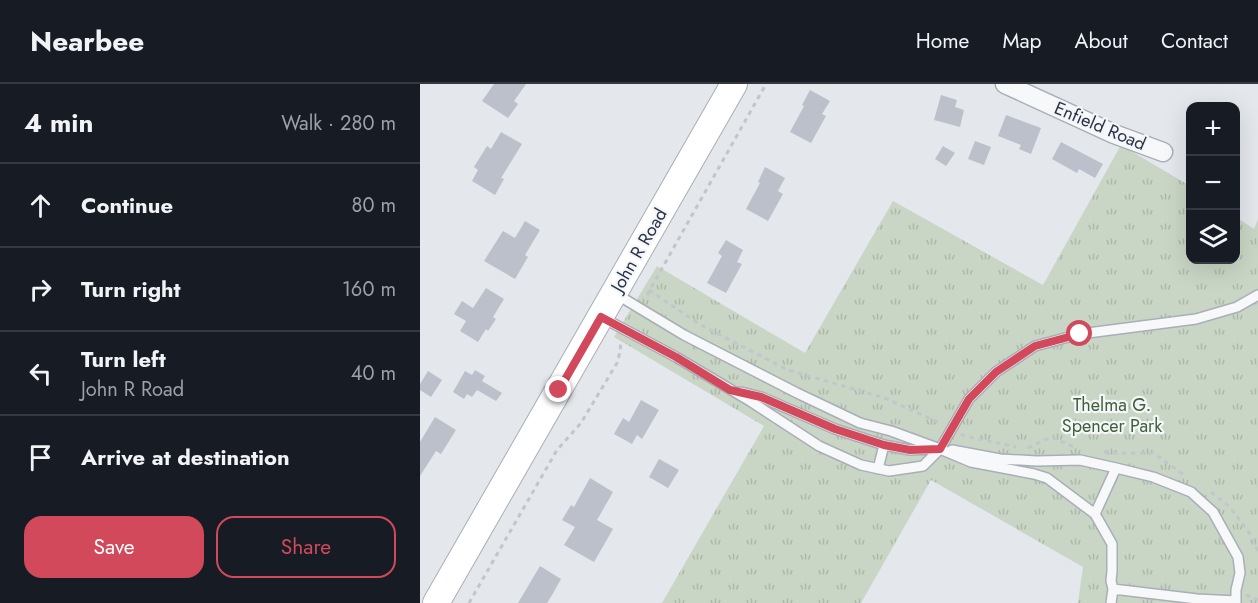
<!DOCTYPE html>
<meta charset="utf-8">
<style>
body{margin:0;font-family:Jost,sans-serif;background:#20242c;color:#f1f3f6}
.controls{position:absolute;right:18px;top:18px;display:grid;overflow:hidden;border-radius:12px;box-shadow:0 6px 24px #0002}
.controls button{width:54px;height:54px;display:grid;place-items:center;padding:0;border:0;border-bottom:2px solid #363941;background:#171b24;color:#f1f3f6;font:30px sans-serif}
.stop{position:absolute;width:18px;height:18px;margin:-14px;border:4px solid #d1495b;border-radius:50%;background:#fff}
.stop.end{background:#d1495b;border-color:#fff;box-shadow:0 2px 6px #0008}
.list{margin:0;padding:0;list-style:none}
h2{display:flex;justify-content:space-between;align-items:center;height:78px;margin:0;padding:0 24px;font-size:26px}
h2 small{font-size:20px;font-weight:400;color:#9ea1a6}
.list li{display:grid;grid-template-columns:39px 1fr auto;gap:18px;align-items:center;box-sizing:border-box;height:84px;padding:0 24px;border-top:2px solid #363941}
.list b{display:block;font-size:22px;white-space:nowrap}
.list p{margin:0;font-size:20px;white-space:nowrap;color:#9ea1a6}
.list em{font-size:20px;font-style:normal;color:#9ea1a6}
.actions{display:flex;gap:12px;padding:18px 24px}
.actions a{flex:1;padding:14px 0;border:2px solid #d1495b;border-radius:18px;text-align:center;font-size:21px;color:#d1495b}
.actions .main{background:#d1495b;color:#fff}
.icon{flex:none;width:33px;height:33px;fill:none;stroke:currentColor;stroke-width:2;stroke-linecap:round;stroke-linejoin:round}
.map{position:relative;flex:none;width:838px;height:519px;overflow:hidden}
header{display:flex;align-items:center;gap:36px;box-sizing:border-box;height:84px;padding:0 30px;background:#171b24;border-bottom:2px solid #363941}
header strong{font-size:28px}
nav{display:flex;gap:33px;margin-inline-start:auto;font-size:21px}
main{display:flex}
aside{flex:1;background:#171b24}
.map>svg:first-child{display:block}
.park{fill:url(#park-tufts)}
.building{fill:#bbc0ca}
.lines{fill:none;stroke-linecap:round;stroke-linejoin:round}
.service-casing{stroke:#a9aeb7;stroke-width:12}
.minor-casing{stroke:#a9aeb7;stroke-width:21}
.secondary-casing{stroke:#a9aeb7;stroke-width:28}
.path{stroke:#c2c5cb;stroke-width:3;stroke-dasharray:4.5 4.5;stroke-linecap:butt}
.service{stroke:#f7f8fa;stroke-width:9}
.minor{stroke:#f7f8fa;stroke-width:18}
.secondary{stroke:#fff;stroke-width:26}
.route{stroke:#d1495b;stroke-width:8}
.labels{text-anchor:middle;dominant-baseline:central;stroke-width:4.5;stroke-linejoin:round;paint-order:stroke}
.street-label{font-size:18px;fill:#2b3445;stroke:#f4f6f9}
.park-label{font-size:18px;fill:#3f6138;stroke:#f4f6f9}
</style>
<header>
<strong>Nearbee</strong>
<nav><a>Home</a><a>Map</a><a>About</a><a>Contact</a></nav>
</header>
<main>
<aside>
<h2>4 min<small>Walk · 280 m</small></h2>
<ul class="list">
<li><svg class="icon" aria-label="ahead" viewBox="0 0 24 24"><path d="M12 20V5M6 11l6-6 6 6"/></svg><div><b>Continue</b></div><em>80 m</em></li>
<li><svg class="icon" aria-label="right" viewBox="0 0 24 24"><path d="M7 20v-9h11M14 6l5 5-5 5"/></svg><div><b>Turn right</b></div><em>160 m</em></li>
<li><svg class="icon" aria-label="left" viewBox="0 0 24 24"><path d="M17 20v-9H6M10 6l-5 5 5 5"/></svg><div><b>Turn left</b><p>John R Road</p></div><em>40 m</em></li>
<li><svg class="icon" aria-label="arrive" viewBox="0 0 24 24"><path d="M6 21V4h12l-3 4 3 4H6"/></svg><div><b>Arrive at destination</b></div></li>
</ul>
<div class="actions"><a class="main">Save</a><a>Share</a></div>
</aside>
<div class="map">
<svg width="838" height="519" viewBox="0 0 838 519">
<defs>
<pattern id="park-tufts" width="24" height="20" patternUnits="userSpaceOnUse" patternTransform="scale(1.5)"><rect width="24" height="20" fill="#c9d6c5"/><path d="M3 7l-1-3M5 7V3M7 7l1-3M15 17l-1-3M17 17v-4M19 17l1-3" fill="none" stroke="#adb8ab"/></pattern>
</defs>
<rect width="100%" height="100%" fill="#e4e7ec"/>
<path class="park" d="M701,61L770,102V176H816V133L834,145L838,135V519H658L663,483L511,396L441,519H242L344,342L194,253L237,182L385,269L473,117L623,201Z"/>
<path class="building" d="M74,0H106L94,17L98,20L88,34L62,17Z
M390,6L410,17L402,30L406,32L391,59L370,48L384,22L382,21Z
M521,11L537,16L535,23L544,26L540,43L514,36Z
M586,31L621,44L611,70L599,65L601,61L578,52Z
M81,48L102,60L81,94L84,95L75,111L52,97L58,86L54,83L67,62L71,65Z
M555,57L571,63L564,81L548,75Z
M641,58L683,80L675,94L659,85L657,89L632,75Z
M523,62L535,69L526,82L515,75Z
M345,83L365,94L358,107L363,110L348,137L326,125L340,99L338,98Z
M105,137L120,146L105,171L108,173L95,195L64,177L83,147L95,154Z
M306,156L323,166L317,178L322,180L306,209L287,199L302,172L298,169Z
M66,204L84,215L73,233L76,235L68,247L66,245L58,258L40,247L46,237L34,230L42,217L53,224Z
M55,286L65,292L62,297L82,309L76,317L57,306L52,313L47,310L44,315L33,308L45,287L52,291Z
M8,287L22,296L11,313L0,306V300Z
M221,316L239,326L222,355L217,351L212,360L194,350L203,334L209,338Z
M15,333L36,346L21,370L16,367L0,392V358Z
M239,375L259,386L248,404L229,393Z
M170,394L193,408L177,436L193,445L174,478L144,461L155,443L142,436L151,421L154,423Z
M120,482L141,495L132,511L127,519H98Z"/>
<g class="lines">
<g class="service-casing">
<path id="service" d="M196,210L264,251L377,309L440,339L471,347L520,365L551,378L614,390L627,394L675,430L692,460V487L691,497L693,505L777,515L816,517
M183,234L256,273L330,317L399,362L441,381L469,387L503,382L520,365L549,315L576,288L615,262L660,250L776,235L817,223L838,211
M321,308L341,313L415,345L464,361L490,366L512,365
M532,366L580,375L617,377L660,376L696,384L733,393L771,408L793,428L818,473L820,489L816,506V519
M458,385L464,361
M675,430L696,384
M691,519L693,505"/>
</g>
<g class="minor-casing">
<path id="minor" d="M585,0L694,50L743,68"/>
</g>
<g class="secondary-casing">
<path id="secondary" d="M16,519L314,0"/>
</g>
<path class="path" d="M229,206L279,240L368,286L465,314L522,340
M227,211L346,0
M541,350L545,352L596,363
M608,364L631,353L654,363
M684,368L699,369H733L763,390
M791,408L810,423L830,450L838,467
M826,511L838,516
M49,519L137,366L161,339L197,279L200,268L201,256"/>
<use href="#service" class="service"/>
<use href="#minor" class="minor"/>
<use href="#secondary" class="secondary"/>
</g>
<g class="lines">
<path class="route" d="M139,306L181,233L256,273L310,306L341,313L415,345L464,361L490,366L520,365L549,315L576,288L615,262L660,250"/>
</g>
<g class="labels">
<g class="street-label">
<text transform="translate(680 42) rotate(23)">Enfield Road</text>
<text transform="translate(219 166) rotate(-60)">John R Road</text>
</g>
<g class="park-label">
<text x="692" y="321">Thelma G.<tspan x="692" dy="21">Spencer Park</tspan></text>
</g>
</g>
</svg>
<div class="controls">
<button>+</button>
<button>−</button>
<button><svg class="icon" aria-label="layers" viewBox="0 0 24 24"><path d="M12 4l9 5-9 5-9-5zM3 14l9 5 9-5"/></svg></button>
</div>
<div class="stop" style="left:660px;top:250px"></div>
<div class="stop end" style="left:139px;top:306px"></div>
</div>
</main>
